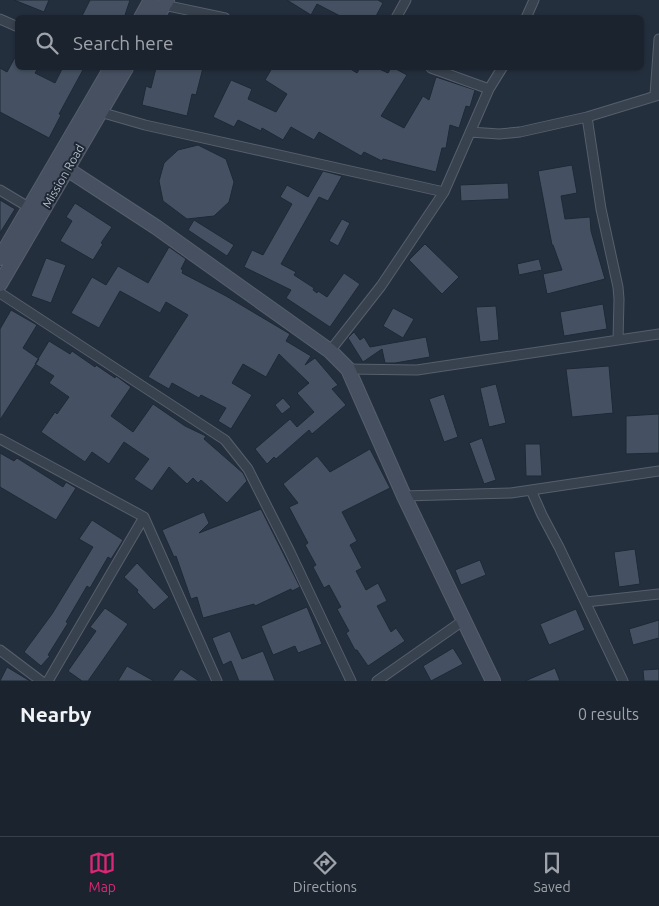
<!DOCTYPE html>
<style>
body{margin:0;font-family:Ubuntu,sans-serif;background:#282f3a;color:#f1f3f6}
.list{margin:0;padding:0;list-style:none}
h2{display:flex;justify-content:space-between;align-items:center;height:65px;margin:0;padding:0 20px;font-size:21px}
h2 small{font-size:16px;font-weight:400;color:#a0a4aa}
.icon{flex:none;width:28px;height:28px;fill:none;stroke:currentColor;stroke-width:2;stroke-linecap:round;stroke-linejoin:round}
.map{position:relative;flex:none;width:659px;height:681px;overflow:hidden}
.search{position:absolute;background:#1b232e;box-shadow:0 1px 4px #0004;left:15px;right:15px;top:15px;height:55px;display:flex;align-items:center;gap:12px;box-sizing:border-box;padding:0 18px;border-radius:8px;color:#a0a4aa;font-size:19px}
.sheet{height:155px;background:#1b232e}
nav{display:flex;justify-content:space-around;align-items:center;box-sizing:border-box;height:70px;border-top:1px solid #39404a;background:#1b232e;font-size:14px;color:#a0a4aa}
nav a{display:grid;justify-items:center;gap:2px}
nav .on{color:#db2777}
.map>svg:first-child{display:block}
.building{fill:#455162;stroke:#1f2835}
.lines{fill:none;stroke-linecap:round;stroke-linejoin:round}
.street-casing{stroke:#565f6c;stroke-width:11}
.secondary-casing{stroke:#565f6c;stroke-width:16}
.street{stroke:#38414e;stroke-width:9}
.secondary{stroke:#465061;stroke-width:14}
.labels{text-anchor:middle;dominant-baseline:central;stroke-width:4;stroke-linejoin:round;paint-order:stroke}
.street-label{font-size:12px;fill:#b4bcc9;stroke:#1d2633}
</style>
<div class="map">
<svg width="659" height="681" viewBox="0 0 659 681">
<rect width="100%" height="100%" fill="#242f3e"/>
<path class="building" d="M14,0H49L44,12Z
M90,0H130L124,18H81Z
M287,0H378L383,3L375,18H344L317,4L311,15Z
M18,52V68H38L35,73L55,83L62,69L59,68H84L59,114L61,115L49,138L0,112V68L7,72Z
M156,68H203L196,95L192,94L187,116L142,105L146,86L151,88Z
M272,68H349L357,73L360,68H377L388,73L391,68H394L407,75L381,116L404,128L423,96L429,100L436,77L475,90L470,107L466,106L459,128L450,125L446,148H442L436,172L383,159L382,161L364,152L361,156L319,132L314,140L291,127L283,140L262,128L261,131L238,120L234,127L213,117L231,80L252,89L248,99L276,112L287,94L265,80Z
M198,145L226,159L234,182L229,202L214,216L187,219L163,201L159,181L164,163L178,150Z
M572,165L577,193L561,196L565,219L590,217L591,231L605,279L547,294L543,274L562,270L553,245H552L538,171Z
M323,171L342,176L328,201L319,197L281,264L296,272L294,275L314,288L313,290L317,293L318,291L327,297L344,273L360,284L330,327L286,298L291,290L244,267L252,250L263,255L292,204L280,197L287,185L308,197Z
M508,183L509,199L461,201L460,185Z
M0,200L15,209L0,233Z
M75,203L112,227L101,243L103,244L93,260L60,241L72,221L66,217Z
M342,219L350,223L338,246L329,241Z
M194,220L234,245L227,256L188,230Z
M425,244L459,277L442,294L409,260Z
M169,247L186,259L181,269L183,270L182,273L226,296L290,334L286,341L311,356L305,365L315,358L338,385L332,389L346,405L312,434L309,430L276,459L274,457L267,464L255,449L290,419L297,427L314,412L297,393L309,383L279,354L266,377L243,364L232,383L252,395L231,429L218,421L226,408L201,395L199,398L172,383L169,389L148,377L188,315L166,302L160,313L120,291L99,328L71,313L92,277L106,285L118,266L148,283Z
M46,258L66,265L51,303L31,296Z
M539,259L542,270L519,275L517,264Z
M603,304L607,329L564,336L560,312Z
M496,306L499,340L480,342L476,307Z
M393,308L414,319L403,338L383,326Z
M11,310L37,325L23,348L39,359L0,420V329Z
M354,332L360,340L364,337L370,347L426,337L430,357L395,363H385L382,349L363,362L348,338Z
M49,341L70,354L72,351L95,367L96,365L115,378L116,376L131,387L111,416L133,432L153,404L185,426L206,436L204,439L243,473L247,481L227,503L201,480L198,483L193,478L187,484L169,467L152,491L134,479L149,459L124,442L109,464L92,452L85,462L41,432L55,412L57,414L69,397L49,383L54,376L35,364Z
M609,366L613,413L572,417L566,369Z
M496,384L506,423L489,427L480,388Z
M444,394L458,437L444,442L429,399Z
M283,398L291,407L282,414L275,405Z
M659,414V453L626,454V416Z
M482,438L496,480L484,484L469,443Z
M525,444H540L542,476H526Z
M370,449L390,488L342,512L357,541L350,545L362,568L356,571L366,590L378,583L387,601L377,606L391,632L396,628L405,641L368,666L357,650H355L346,633L349,631L337,609L341,607L329,585L324,588L313,567L316,565L305,545L308,543L289,507L298,503L283,484L317,456L330,472Z
M0,453L14,461L17,458L63,487L66,482L76,488L56,520L0,487Z
M261,509L300,587L292,591L291,589L255,606L254,604L203,618L197,597L191,599L176,556L174,557L162,530L204,512L209,523L199,533Z
M92,520L123,540L111,559L108,557L90,588L87,586L66,622L68,623L48,655L50,656L41,666L24,652L52,614L93,547L79,539Z
M635,549L640,584L619,587L614,552Z
M480,560L486,575L461,585L455,570Z
M137,563L169,597L154,610L137,592L138,590L124,577Z
M307,607L322,644L298,653L295,646L273,655L261,626Z
M105,608L128,624L88,681H82L68,671L96,631L90,627Z
M576,609L585,630L549,645L540,624Z
M659,620V638L633,645L629,629Z
M230,631L242,659L263,651L275,681H239L231,661L223,665L212,638Z
M453,648L463,664L431,681L423,666Z
M127,666L154,681H118Z
M7,667L30,681H31H0Z
M555,668L560,681H525Z
M181,669L199,681H172Z
M659,669V681H644L643,670Z"/>
<g class="lines">
<g class="street-casing">
<path id="street" d="M164,5L225,18
M396,18L406,0
M526,18L534,0
M0,19L18,27
M431,68L489,89
M655,95L659,39
M100,112L145,125L444,192
M587,117L601,209L618,287L619,299L618,340
M470,132L499,134L520,132L587,117L659,95
M0,190L30,208
M0,293L225,440L248,469L290,552L351,681
M330,351L381,286L444,192L489,89L502,68
M348,369L417,370L659,334
M0,439L144,517L217,681
M531,490L542,515L559,547L623,681
M404,496L511,493L659,471
M586,602L659,594
M0,650L41,681
M48,681L144,517
M377,681L464,620"/>
</g>
<g class="secondary-casing">
<path id="secondary" d="M141,18L151,0
M156,18L167,0
M67,169L156,227L330,351L348,369L404,496L493,681
M0,258L111,68
M0,284L126,68"/>
</g>
<use href="#street" class="street"/>
<use href="#secondary" class="secondary"/>
</g>
<g class="labels">
<g class="street-label">
<text transform="translate(63 176) rotate(-60)">Mission Road</text>
</g>
</g>
</svg>
<div class="search"><svg class="icon" aria-label="search" viewBox="0 0 24 24"><circle cx="10" cy="10" r="6"/><path d="M15 15l6 6"/></svg>Search here</div>
</div>
<section class="sheet">
<h2>Nearby<small>0 results</small></h2>
<ul class="list">
</ul>
</section>
<nav>
<a class="on"><svg class="icon" aria-label="map" viewBox="0 0 24 24"><path d="M3 6l6-2 6 2 6-2v14l-6 2-6-2-6 2zM9 4v14M15 6v14"/></svg>Map</a>
<a><svg class="icon" aria-label="directions" viewBox="0 0 24 24"><path d="M12 3l9 9-9 9-9-9zM9 14v-3h6M13 9l2 2-2 2"/></svg>Directions</a>
<a><svg class="icon" aria-label="saved" viewBox="0 0 24 24"><path d="M7 4h10v16l-5-4-5 4z"/></svg>Saved</a>
</nav>
